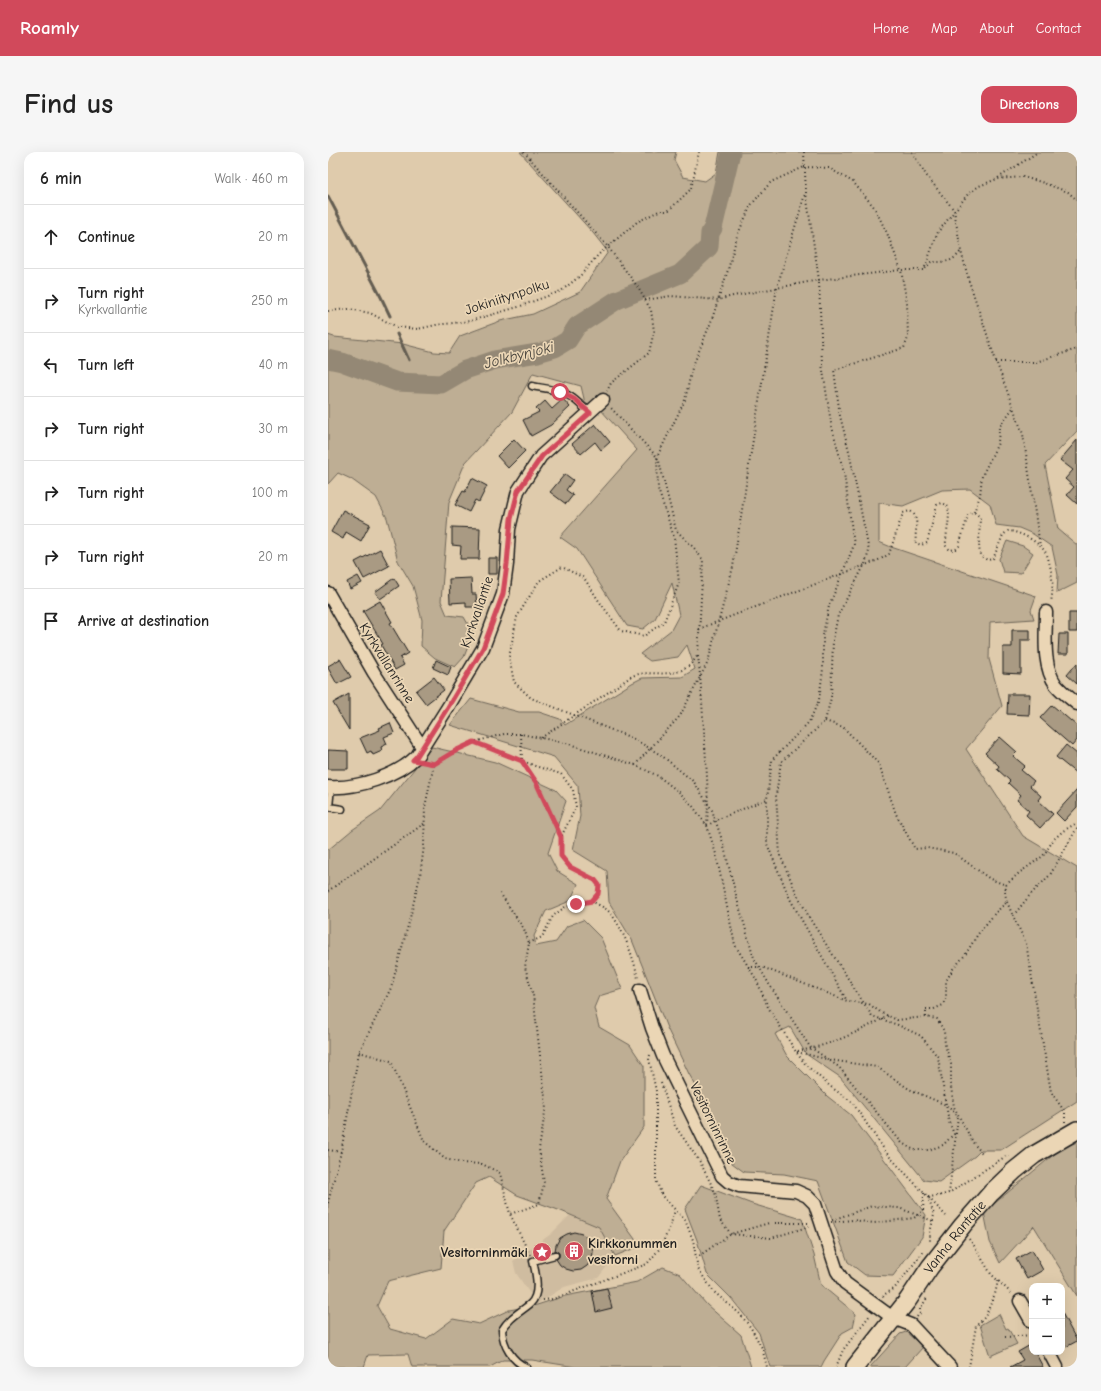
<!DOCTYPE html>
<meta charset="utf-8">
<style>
body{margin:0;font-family:"Comic Neue",sans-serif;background:#f6f6f6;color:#222}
.controls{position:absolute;right:12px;bottom:12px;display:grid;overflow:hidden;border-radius:8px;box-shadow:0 4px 16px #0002}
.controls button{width:36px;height:36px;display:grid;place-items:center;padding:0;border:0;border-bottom:1px solid #e0e0e0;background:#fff;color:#222;font:20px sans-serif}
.stop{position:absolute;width:12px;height:12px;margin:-9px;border:3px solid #d1495b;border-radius:50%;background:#fff}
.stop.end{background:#d1495b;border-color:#fff;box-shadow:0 1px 4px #0008}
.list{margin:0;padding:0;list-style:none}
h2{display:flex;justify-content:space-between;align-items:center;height:52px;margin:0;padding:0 16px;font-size:17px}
h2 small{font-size:13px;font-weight:400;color:#767676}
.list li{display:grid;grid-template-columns:26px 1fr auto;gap:12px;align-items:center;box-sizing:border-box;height:64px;padding:0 16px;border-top:1px solid #e0e0e0}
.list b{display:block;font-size:15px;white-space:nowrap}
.list p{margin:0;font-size:13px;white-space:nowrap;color:#767676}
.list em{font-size:13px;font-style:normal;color:#767676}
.icon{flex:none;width:22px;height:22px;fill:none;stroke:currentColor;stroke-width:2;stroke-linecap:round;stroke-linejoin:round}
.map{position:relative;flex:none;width:749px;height:1215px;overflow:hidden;border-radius:12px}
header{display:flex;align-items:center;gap:24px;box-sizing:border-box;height:56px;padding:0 20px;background:#d1495b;color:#fff}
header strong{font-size:19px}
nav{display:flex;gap:22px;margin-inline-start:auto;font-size:14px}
.intro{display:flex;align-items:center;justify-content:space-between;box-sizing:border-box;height:96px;padding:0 24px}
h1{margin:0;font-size:28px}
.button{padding:10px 18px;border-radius:12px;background:#d1495b;color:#fff;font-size:14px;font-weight:700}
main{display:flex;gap:24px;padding:0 24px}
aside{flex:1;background:#fff;border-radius:12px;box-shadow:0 4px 16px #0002}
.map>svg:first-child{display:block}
.built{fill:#cfbca0}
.green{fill:#beae94;stroke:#6d6558}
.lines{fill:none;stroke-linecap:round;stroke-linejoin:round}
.stream{stroke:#645d51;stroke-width:3}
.river{stroke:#948874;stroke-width:19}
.building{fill:#a99a83;stroke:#1c1c1c}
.lane-casing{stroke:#1c1c1c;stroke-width:9}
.street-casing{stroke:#1c1c1c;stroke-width:15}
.secondary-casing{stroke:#1c1c1c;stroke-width:20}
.path{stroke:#1c1c1c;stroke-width:2;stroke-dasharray:1 3;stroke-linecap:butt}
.lane{stroke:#ebd6b5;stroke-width:6}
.street{stroke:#ebd6b5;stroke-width:12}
.secondary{stroke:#ebd6b5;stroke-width:17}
.route{stroke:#d1495b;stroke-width:5}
.labels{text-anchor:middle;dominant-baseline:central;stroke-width:3.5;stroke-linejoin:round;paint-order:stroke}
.street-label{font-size:14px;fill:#1c1c1c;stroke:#ebd6b5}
.poi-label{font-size:14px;font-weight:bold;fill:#1c1c1c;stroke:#ebd6b5;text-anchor:start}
.water-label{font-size:15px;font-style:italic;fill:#46423b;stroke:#ebd6b5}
</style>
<header>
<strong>Roamly</strong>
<nav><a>Home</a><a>Map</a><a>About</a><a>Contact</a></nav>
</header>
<div class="intro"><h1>Find us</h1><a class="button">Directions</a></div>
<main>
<aside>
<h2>6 min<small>Walk · 460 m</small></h2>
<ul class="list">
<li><svg class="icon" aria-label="ahead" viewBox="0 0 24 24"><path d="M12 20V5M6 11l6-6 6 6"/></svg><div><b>Continue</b></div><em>20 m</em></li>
<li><svg class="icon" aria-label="right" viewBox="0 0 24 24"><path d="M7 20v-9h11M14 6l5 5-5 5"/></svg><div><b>Turn right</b><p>Kyrkvallantie</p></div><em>250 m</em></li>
<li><svg class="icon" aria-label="left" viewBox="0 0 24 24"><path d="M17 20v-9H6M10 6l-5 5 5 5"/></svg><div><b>Turn left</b></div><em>40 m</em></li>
<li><svg class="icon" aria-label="right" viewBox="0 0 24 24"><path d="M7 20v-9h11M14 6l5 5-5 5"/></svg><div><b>Turn right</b></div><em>30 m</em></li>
<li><svg class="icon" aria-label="right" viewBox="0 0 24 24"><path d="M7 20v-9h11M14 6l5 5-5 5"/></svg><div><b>Turn right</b></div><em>100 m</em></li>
<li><svg class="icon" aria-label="right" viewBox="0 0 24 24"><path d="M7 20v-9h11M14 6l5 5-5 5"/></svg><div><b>Turn right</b></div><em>20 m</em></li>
<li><svg class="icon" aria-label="arrive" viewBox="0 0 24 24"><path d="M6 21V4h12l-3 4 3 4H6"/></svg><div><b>Arrive at destination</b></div></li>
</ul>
</aside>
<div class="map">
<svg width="749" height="1215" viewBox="0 0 749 1215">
<rect width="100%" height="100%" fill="#dfcbac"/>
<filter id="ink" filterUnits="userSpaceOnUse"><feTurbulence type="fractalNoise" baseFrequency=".025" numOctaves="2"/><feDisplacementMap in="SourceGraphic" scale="8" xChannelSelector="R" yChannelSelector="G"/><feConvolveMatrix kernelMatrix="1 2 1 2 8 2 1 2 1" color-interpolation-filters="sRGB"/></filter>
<g filter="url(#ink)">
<path class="built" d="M242,1063L271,1075L287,1104L270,1126L236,1135L209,1152L188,1121L185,1109L223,1082Z"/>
<path class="green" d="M192,0H348L346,8L355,25L377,29L388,21L392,0H749V279L717,313L730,377L749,393V431L729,441L730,423L724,395L705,382L691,376L668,373L662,352L642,337L614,338L575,354L551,351V390L563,395L708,444L703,458L706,467L662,470L661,507L674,554L638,597L695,684L749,716V949L673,998H653L647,1004L611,1030L596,1028L512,925L478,902L462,875L447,882L459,904L499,944L523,963L598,1063L594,1085L565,1124L537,1123L520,1110L490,1029L456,1022L416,1020L404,1011L379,953L361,922L339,876L304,788L281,750L279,719L245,698L252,664L250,634L226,605L122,573L143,547L191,560H211L232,567L237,573L304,531L314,526L354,525L367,517L359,493L350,505L322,509L312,502L343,478L351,463L344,431L327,467L315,477L299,474L249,397L232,385L309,298L272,257L257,251L253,234L205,221L184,260L137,311L121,350L113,449L119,463L136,465L145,481L136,505L127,515L107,506L93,494L94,468L85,434L70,409L59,366L48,345L23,327L10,321L0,332V183L6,185L75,192L106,200L121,201L132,184L172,169L205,162L252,140L280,100L265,81Z
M679,389L695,394L705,401L693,421L675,420L671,407Z
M104,595L167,610L228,638L238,649L220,701L229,719L250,732L242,749L218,759L206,784L208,794L228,790L239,774L255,768L273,786L294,837L271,844L266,856L271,875L302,893L316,914V975L292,1009L278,1047L312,1094L287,1104L271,1075L233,1059L189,1043L161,1025L148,1031L116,1079L113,1116L60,1129L49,1154L62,1177L98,1187L125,1167L151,1172L181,1158L209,1153L237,1144L309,1130L335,1115L352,1122L379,1153L413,1183L423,1215H248L204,1208H175L162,1215H84L80,1202L40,1203L36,1215H0V698L24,678L52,659Z
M749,990V1144L706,1074L672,1111L662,1090L656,1060L735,995Z
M373,1033L424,1052L474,1067L486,1103L493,1133L528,1162L525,1175L514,1181L496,1209L493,1215H442L431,1181L403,1146L379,1122L369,1088L357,1057Z
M671,1162L678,1177L680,1176L689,1192L662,1204L652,1173Z
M578,1180L595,1195L577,1215H542L572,1182Z"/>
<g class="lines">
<path class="stream" d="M0,44L53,145L62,164
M69,182L81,208"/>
<path class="river" d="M0,207L14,210L69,230L113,232L137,218L167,208L210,201L227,196L240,188L249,174L289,148L352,122L381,95L382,81L385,76L403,0"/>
</g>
<path class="building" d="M235,247L242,255L223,273L203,284L195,268L211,260L208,257L217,249L224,257Z
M267,272L282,290L273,298L267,290L253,302L244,292Z
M186,287L197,299L180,316L169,304Z
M749,288V352L739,343L746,335L737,327L745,318L732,308Z
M237,322L245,328L238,338L245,343L238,352L222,340Z
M144,326L159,334L151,350L147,348L141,360L127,353L135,339L137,340Z
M15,358L42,372L33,389L18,380L15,387L3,380Z
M124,375L152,376L151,407H132L133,394L124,393Z
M52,397L61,414L36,427L27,410Z
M160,406H169V422H160Z
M30,424L34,431L22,437L19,430Z
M66,426L71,434L52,447L47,440Z
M143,426L144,442H148L149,455H138V450L122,451L121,427Z
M52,449L64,470L62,471L80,501L72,506L76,513L67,518L53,493L55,492L35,459Z
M741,461H749V480H741Z
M684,478H702V488H693V522L675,521V495H684Z
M731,482H740V502H730Z
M12,507L23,525L9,532L0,516V514Z
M108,508L123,515L120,523L105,516Z
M749,511V532L739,523Z
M106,525L116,538L98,552L88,539Z
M21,542V578L5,551Z
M680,542H702L701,563L679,562Z
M724,553L749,574V588L744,594L712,566Z
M62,571L66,581L56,585L59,592L53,595L54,599L45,603L43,599L39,601L32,586L52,578L51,576Z
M672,585L689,600L685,604L697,614L693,618L706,629L702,634L713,644L710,648L725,662L712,676L698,663L701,659L689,648L693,643L680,631L682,629L669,617L671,614L657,601Z
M738,593L749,602V622L728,605Z
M0,598L20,599V617H0Z
M749,638V655L736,669L728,661Z
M246,1080L254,1082L260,1087L264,1093L265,1100L264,1108L259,1114L253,1118L245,1119L238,1117L232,1113L228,1107L231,1105V1101L227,1099L228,1093L232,1086L239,1082Z
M704,1098L715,1118L699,1127L688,1107Z
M279,1136L284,1156L268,1160L264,1139Z
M734,1161L749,1189L738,1195L734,1187Z
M704,1192V1200H707L715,1215H682L695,1208L690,1200Z"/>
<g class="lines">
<g class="lane-casing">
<path id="lane" d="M204,234C219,237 236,238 247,248C252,252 257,257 262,261
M3,635L1,655L14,657
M198,1215C184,1209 175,1194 174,1178C181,1166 191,1161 202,1152C213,1142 208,1122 205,1109L227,1103"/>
</g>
<g class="street-casing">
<path id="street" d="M0,441L46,521L94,595
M718,460C718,484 714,513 728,533C734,540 742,546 749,552
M0,635C29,637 69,624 89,604L120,555L155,496L175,442L179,412L181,377L190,339L213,304L275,248
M312,838L324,876L335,904L394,1024L401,1030L411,1034L468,1039L479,1044L487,1052L509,1119L517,1131L565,1166L583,1173L622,1215
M692,1149L704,1170
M721,1200L729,1215"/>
</g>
<g class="secondary-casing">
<g id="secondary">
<path id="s1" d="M527,1215L580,1148L602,1115L635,1073L663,1041L686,1019L706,1003L749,978"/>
</g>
</g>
<path class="path" d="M196,0L280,95L309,134L323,158L326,179L321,201L283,231L279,239
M476,0L478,41L491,128L494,212L503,271L516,321L526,393L501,454L495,482V517L491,548L481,570L444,608L439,647V692L462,747L519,849
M584,0L598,23L626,58L633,99L641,129L668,209L695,282L712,394
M476,15L501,16L525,30L546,55L559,81L573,118L579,151L580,186L576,196L506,218L512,264L521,299L541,399L537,412L510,463L505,488L503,546L497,569L453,610L448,643L452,703L468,740L482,767L544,864L570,873L593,884L610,905L621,970L626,982L615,993L601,998H586L574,991L511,915L482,895L441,832L426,806L409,747L395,691L384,658L366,630L333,603L304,586L203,546L186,530L181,505L189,465L211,429L234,415L256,426L271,449L293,479L316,484L336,470L351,431L346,385L330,337L329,305L357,248L364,216L383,170L400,118L409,84L423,53L443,30Z
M670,26L710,0
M597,115L610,80L640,42L651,34L669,27L695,25L713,30L740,40L749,48
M317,148L343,144L390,148L405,144L491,128L573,118H596L603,110C617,110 624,111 633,99
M0,159L21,157L42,161L69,175L90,177L108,173L142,169L190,155L233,139L252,124L271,102L309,70L331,59H340L363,37L371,0
M668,210H708L749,197
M646,360L652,344L654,324L670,291L671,275L685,256
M371,477L391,469L553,407L561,402L575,361L582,359C593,365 586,380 588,391L593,393L599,391L609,353L614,351L619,353C624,365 617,381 618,394L622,398L628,397L631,394L640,363L646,360L652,365L651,393L652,403L659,408L665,407L675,383L680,379C691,379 714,391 719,403C724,418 726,434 723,450
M370,504C373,529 374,553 376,578C378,610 381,641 379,673
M497,569L515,575L551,612L568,662L587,697L599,696L626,701L662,727L678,733
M193,582L194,609L208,630L233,685
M213,586L304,524C322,517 343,527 359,515C363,513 367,507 370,503L375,408L367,397L348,378L331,309L329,305L283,256
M147,590L207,614L233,622L245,638L248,655L233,685V704L242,715L267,728L271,733L270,742L264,749
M98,610L106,612L129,598L146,590L176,582H193L238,591L307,613L330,624L351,640L364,653L379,674L388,702L407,793L428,827L440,855L468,900L478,913L503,935L524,950L560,1003L596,1041L600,1045L610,1044L621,1041L678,1004H683
M307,613L352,564L380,510L405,415L449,135L477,42
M379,674L388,668L439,647
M0,739L97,671
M172,741L196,777L201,791L197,815L205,843L218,954L211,997L216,1031L211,1052L182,1062
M679,750L685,764
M201,791L214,785L225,764L237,755L264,749C268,752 274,754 278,757C293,769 307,809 310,827
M420,815H434L519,849L541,852L552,860L569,868L598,865L609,867L616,879L617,893L623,912V935L626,955L646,992L654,1001
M598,865V857H606L615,853L618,845V829L625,817L637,803L650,782L668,760L679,750L677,741L678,733L691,721L715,704L726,687L735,679L749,671
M470,899C502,894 532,879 560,864
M31,900L63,909L96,989L117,1007L134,1011L154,1012L172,1021L182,1062L202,1103
M469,900L498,907
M322,903L321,907L328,939V1028L334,1044L357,1068L365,1088L370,1117L386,1140L412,1162L423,1176L434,1196L439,1215
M502,908L549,915L581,937L618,953L630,964L621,1041
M333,931L347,974L372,1010L387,1040L392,1068L403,1082L443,1086L483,1074
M737,970V960L723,940L698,791L685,764L702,743L722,723L749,676
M0,998L13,1000
M600,1045L606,1063L602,1081V1091
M601,1046L618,1064
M0,1051L13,1000L31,900L63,836L81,770L92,724L96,694L97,655L106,612
M504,1068L544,1054L571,1056L605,1069
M503,1070L525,1068L546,1071L586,1066L595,1059L596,1041
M641,1087L647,1095L663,1122L684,1142
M368,1106L403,1082L441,1071H482
M555,1145L557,1142L566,1137L596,1099
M215,1148L225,1147L319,1112L332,1096L342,1075L347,1058
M589,1165L592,1161V1157L599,1146
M677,1185L704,1183
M508,1215L515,1198L542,1163
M641,1215L648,1174L657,1165L667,1142L670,1129"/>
<use href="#lane" class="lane"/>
<use href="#street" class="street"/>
<use href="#secondary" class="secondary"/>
</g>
</g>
<g class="lines" filter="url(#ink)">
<path class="route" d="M232,240L246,247L262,261L214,304L190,339L183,367L179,412L175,442L155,496L120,555L89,604L85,608L106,612L129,598L146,590L194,609L208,630L233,685V704L242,715L267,728L271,733L270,742L264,749L248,752"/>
</g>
<defs>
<g id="building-disc" transform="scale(1)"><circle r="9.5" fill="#d1495b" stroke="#ebd6b5"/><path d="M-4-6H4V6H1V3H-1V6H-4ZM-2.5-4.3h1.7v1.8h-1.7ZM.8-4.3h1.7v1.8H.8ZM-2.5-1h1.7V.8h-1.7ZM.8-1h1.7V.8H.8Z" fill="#fff"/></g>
<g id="sight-disc" transform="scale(1)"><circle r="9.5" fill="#d1495b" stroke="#ebd6b5"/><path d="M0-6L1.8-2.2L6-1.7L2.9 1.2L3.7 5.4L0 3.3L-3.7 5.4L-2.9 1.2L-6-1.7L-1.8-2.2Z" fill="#fff"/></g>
</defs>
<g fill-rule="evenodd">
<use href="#building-disc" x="246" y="1099"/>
<use href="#sight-disc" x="214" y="1100"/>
</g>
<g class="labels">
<g class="street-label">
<text transform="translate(179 145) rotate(-18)">Jokiniitynpolku</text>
<text transform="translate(149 460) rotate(-71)">Kyrkvallantie</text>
<text transform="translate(59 511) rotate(58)">Kyrkvallanrinne</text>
<text transform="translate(385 971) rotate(64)">Vesitorninrinne</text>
<text stroke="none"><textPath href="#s1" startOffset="164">Vanha Rantatie</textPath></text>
</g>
<g class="poi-label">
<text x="260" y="1091">Kirkkonummen<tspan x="260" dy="16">vesitorni</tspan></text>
<text x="200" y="1100" text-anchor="end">Vesitorninmäki</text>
</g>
<g class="water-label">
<text transform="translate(191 203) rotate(-14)">Jolkbynjoki</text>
</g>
</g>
</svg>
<div class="controls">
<button>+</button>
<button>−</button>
</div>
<div class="stop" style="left:232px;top:240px"></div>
<div class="stop end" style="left:248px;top:752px"></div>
</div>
</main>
